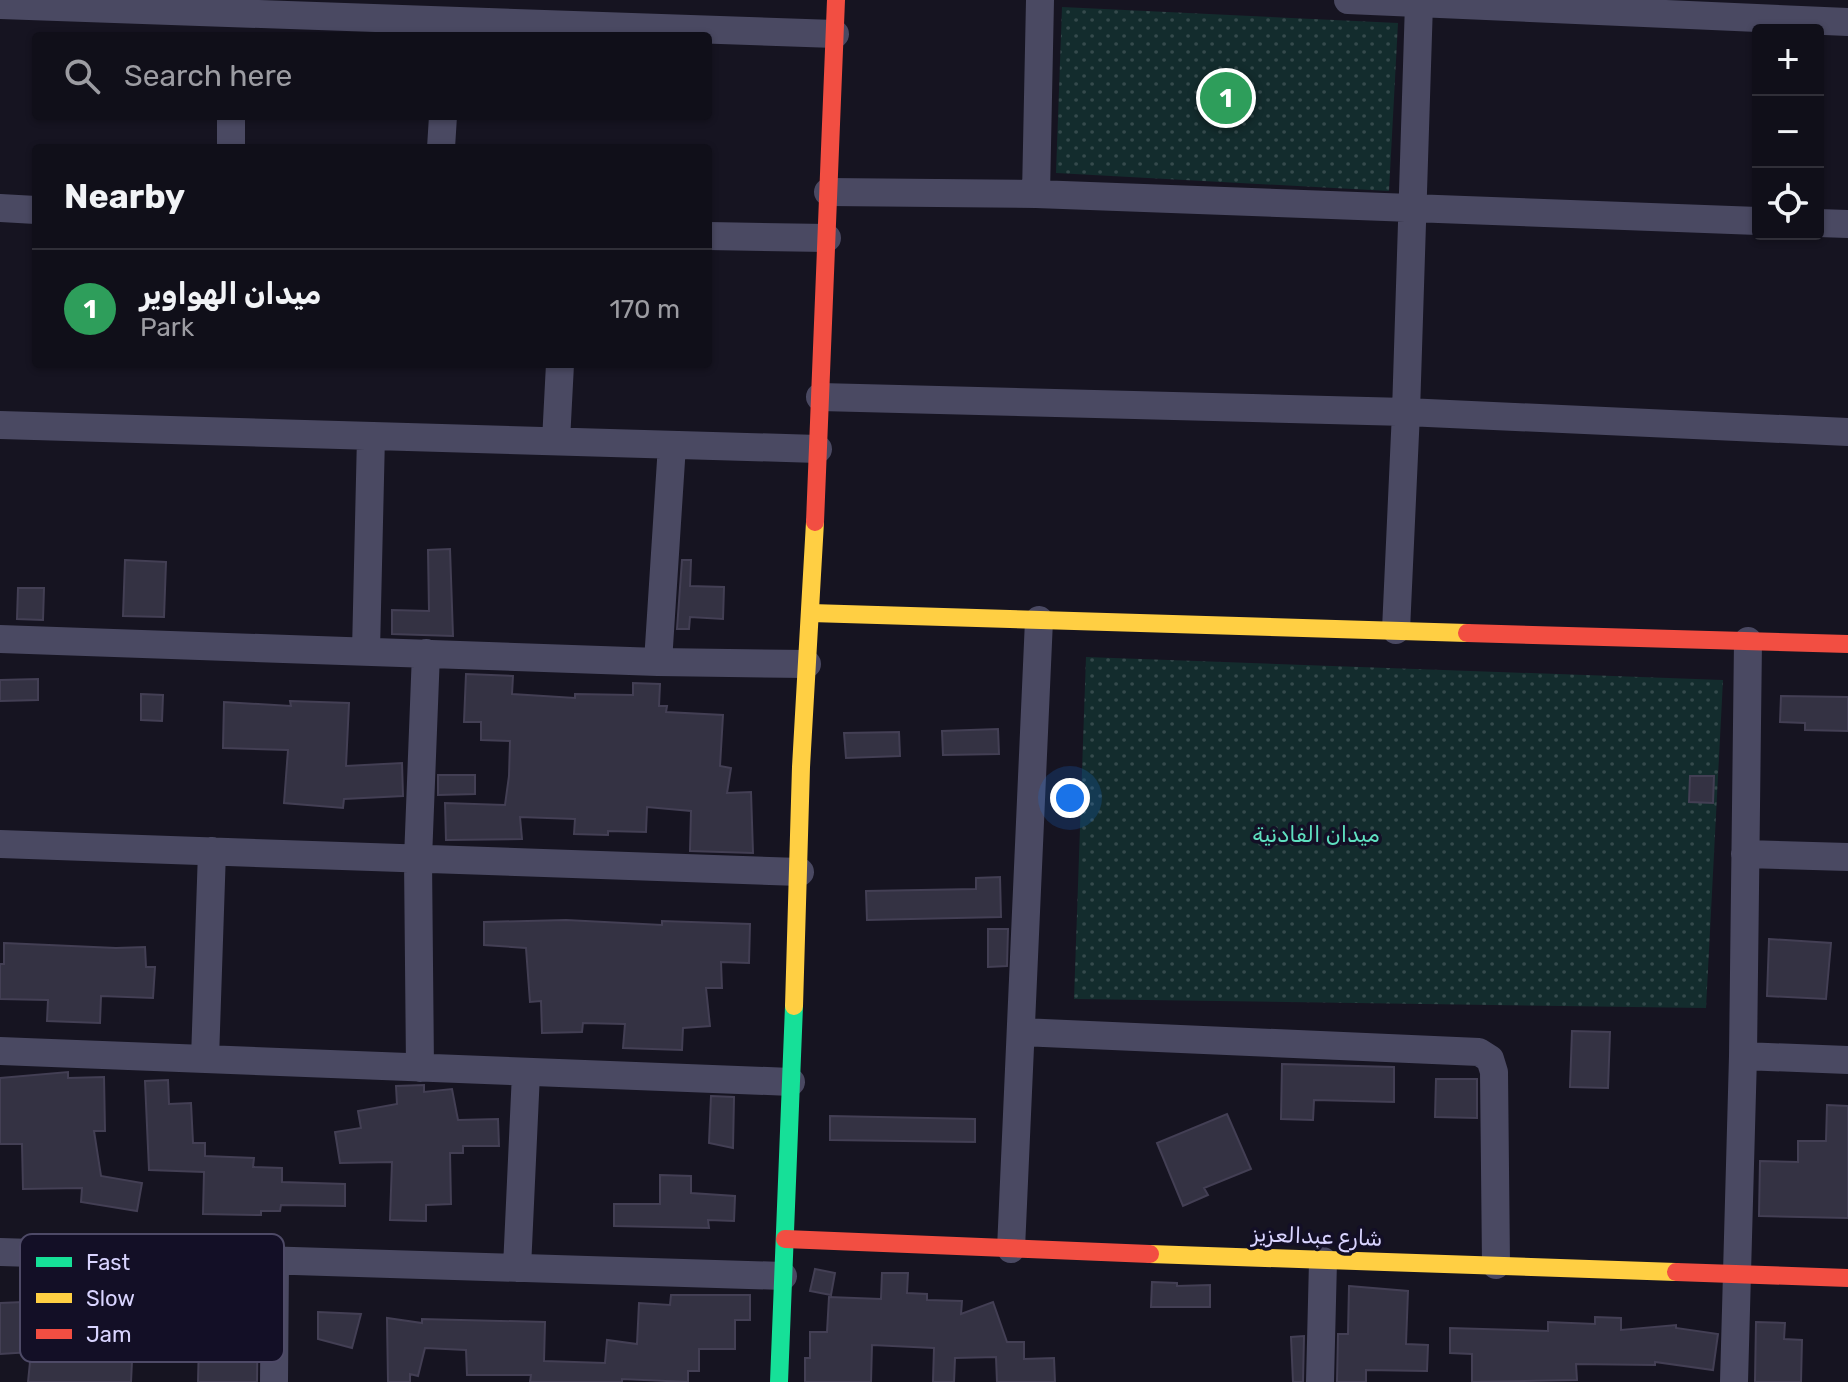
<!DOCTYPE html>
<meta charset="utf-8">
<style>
body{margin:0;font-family:Rubik,Vazirmatn,sans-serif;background:#191822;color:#f1f3f6}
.controls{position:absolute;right:24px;top:24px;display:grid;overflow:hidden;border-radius:8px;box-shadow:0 2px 6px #0004}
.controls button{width:72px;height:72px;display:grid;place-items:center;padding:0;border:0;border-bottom:2px solid #302f38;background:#100f19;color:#f1f3f6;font:40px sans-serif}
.you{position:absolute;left:1070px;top:798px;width:28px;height:28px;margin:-20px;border:6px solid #fff;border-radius:50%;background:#1a73e8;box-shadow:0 0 0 12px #1a73e833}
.badge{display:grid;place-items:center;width:52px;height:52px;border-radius:50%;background:#9591b1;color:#fff;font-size:26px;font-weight:700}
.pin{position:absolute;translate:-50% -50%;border:4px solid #fff;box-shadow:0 2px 8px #0006}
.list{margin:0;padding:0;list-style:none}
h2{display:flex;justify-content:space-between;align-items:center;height:104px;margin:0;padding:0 32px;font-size:34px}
h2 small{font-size:26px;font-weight:400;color:#9c9ca2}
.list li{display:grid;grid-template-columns:52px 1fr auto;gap:24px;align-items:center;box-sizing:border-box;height:120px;padding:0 32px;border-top:2px solid #302f38}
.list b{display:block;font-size:30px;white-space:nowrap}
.list p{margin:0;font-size:26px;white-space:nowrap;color:#9c9ca2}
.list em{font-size:26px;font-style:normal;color:#9c9ca2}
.icon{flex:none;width:44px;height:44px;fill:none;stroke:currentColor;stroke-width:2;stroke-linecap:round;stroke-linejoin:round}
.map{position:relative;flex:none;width:1848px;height:1382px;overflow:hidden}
.search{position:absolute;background:#100f19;box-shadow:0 2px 6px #0004;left:32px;top:32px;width:680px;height:88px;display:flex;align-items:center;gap:20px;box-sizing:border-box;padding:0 28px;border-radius:8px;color:#9c9ca2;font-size:30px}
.panel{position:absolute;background:#100f19;box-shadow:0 2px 6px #0004;left:32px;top:144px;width:680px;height:224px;border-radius:8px}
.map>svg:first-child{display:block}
.park{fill:url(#park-dots)}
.building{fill:#343243;stroke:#433f54;stroke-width:2}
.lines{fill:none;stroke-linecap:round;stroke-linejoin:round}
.street{stroke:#4a4962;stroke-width:28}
.fast{stroke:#16e098;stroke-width:18}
.slow{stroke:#ffcf43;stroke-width:18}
.jam{stroke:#f24e42;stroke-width:18}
.labels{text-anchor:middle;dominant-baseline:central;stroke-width:7;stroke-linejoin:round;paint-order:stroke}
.park-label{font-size:22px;fill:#5fe0c0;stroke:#130f26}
.street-label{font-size:22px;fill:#d9d4ff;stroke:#130f26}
.key{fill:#130f26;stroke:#4e4a67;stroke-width:2}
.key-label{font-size:22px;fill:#d9d4ff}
</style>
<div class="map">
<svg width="1848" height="1382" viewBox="0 0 1848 1382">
<defs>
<pattern id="park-dots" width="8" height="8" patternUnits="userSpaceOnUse" patternTransform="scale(2)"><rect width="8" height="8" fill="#132c2d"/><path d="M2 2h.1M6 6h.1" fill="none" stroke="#354a4c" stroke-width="1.8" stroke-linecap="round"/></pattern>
</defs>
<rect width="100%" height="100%" fill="#161421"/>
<path class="park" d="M1062,7L1398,23L1389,191L1056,173Z
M1086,657L1723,680L1706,1008L1074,999Z"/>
<path class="building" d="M450,549L453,636L392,634V610L429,611L428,550Z
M125,560L166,562L164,617L123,616Z
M682,560H691L690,586L724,587L723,619L690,617L689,629H677Z
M18,588H44L43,620L17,619Z
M466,674L513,676L512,694L575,698V694L633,695V683L660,684L659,706H667L666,712L723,715L720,766L731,768L727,793L751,792L753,853L690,851L691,811L647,807L646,832L608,831V835L574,834L575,819L520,817L522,839L446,840L445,803L505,805L509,776L510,741L481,740V722H464Z
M38,679V700L0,701V680Z
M141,694L163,695L162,721L141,720Z
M1781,696L1848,697V731L1805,730V723L1780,722Z
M290,701L349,703L346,766L402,763L403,796L344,799L343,808L284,803L288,750L223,748L224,702L291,706Z
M998,729L999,754L943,755L942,731Z
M899,732L900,756L846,758L844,733Z
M438,775H475V794L438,795Z
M1690,776H1714L1713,803L1689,802Z
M1000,877L1001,917L867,920L866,891L976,889V878Z
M566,920L662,925V921L750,924L749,963L721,962L722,988H706L710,1026L683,1028L682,1050L623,1048L625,1024L583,1023L582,1032L542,1033L541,1001L530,1002L526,948L484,945V922Z
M988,929H1008L1007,966L988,967Z
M1769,939L1831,943L1826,999L1767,996Z
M4,943L116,948L145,947L146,967H155L153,998L101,996L100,1023L47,1021L48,1000L0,999V964H4Z
M1572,1031L1610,1032L1608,1088L1570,1087Z
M1282,1064L1394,1067V1102L1314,1100L1313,1120L1281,1119Z
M68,1072V1078L104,1077L105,1131H94L101,1176L142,1183L137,1211L81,1202L82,1188L23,1189L22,1144H0V1078Z
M1436,1079H1477V1118L1435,1117Z
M168,1080L169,1104L191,1103L193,1143H205V1156L254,1158L253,1167L282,1168V1182L345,1184V1206L281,1205L280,1211H261V1215L203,1214L204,1172L149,1170L145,1081Z
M424,1085V1092L452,1089L458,1120L498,1119L499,1146H463V1153H450L451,1204L426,1205V1221L390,1220L392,1162L340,1163L335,1132L361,1128L358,1111L397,1104L396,1086Z
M711,1096L734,1097L733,1148L709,1143Z
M1827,1105L1848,1106V1218L1759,1216L1760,1161L1798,1162V1141H1826Z
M1227,1114L1251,1169L1204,1188L1208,1195L1183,1206L1157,1143Z
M830,1116L975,1119V1142L830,1140Z
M660,1175L691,1176V1193L735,1196L734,1221L708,1220L709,1228L614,1226V1204H660Z
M815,1269L835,1273L831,1295L810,1291Z
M882,1273H908L907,1293L927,1294V1300L962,1301L961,1314L993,1302L1007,1342H1024V1359L1054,1358L1055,1382H997L996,1357L955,1358L954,1382H933L934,1348L872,1345L871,1382H805V1358H810V1332H827L829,1297L881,1299Z
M1152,1282L1177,1283V1286L1210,1285V1307H1151Z
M205,1286L227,1287V1297L258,1298L257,1382H198L199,1342L133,1340L131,1382H28L31,1352L0,1354V1303L48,1301L72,1302V1306L139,1308V1304L180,1305V1297H205Z
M1349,1286L1408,1291L1406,1344L1428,1345L1427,1371L1366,1370V1382H1337L1338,1334H1348Z
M671,1295H750V1320H735V1349H699V1371H688V1382L622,1379V1382H530L531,1375H467L466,1350L425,1348L418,1376L410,1374V1382H388L387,1318L422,1323V1319L545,1322L544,1361L605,1363L607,1340L637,1344L639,1303L670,1305Z
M318,1312L361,1314L352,1348L318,1339Z
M1595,1317L1621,1318V1330L1676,1325V1328L1718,1334L1713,1370L1655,1362V1365L1576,1364L1577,1380L1472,1382V1354L1450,1353V1328L1548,1331V1322L1595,1324Z
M1756,1322L1785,1323L1784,1339L1802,1340L1801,1382H1755Z
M1304,1336L1303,1382H1293L1291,1337Z"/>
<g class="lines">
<path class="street" d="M1348,0L1848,22
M0,5L835,34
M231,148V116
M441,148L443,116
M828,192L1036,194L1758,221
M1036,194L1040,0
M0,208L36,210
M1818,223L1848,224
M708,236L827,238
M820,397L1406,412L1848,432
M0,425L818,449
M556,441L560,364
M1396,630L1406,412L1419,3
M0,639L658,662L807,664
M366,651L371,436
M658,662L672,445
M0,844L800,872
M1745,854L1848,857
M1021,1032L1479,1052L1490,1059L1494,1072L1496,1265
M0,1051L791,1082
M1743,1056L1848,1060
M205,1059L212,851
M420,1068L418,859L426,653
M1011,1249L1039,620
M0,1252L783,1276
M517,1268L526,1073
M274,1382L275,1261
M1320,1382L1323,1261
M1734,1382L1743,1056L1748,641"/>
<path class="fast" d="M779,1382L794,1006"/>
<path class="slow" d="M811,613L1467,633
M794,1006L801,767L815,522
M1150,1254L1676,1272"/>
<path class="jam" d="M815,522L836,0
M1467,633L1848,644
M785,1239L1150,1254
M1676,1272L1848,1278"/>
</g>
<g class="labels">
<g class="park-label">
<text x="1316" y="834">ميدان الفادنية</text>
</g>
<g class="street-label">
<text transform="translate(1317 1236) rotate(2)">شارع عبدالعزيز</text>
</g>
</g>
<rect x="20" y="1234" width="264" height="128" rx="12" class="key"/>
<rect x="36" y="1257" width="36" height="10" fill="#16e098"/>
<rect x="36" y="1293" width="36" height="10" fill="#ffcf43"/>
<rect x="36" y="1329" width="36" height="10" fill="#f24e42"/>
<g class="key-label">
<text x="86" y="1270">Fast</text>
<text x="86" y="1306">Slow</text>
<text x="86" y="1342">Jam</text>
</g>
</svg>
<div class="controls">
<button>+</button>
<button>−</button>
<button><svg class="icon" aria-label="locate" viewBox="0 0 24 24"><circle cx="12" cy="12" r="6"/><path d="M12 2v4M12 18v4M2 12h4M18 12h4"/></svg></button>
</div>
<div class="you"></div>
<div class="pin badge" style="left:1226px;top:98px;background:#2e9e5b">1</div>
<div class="search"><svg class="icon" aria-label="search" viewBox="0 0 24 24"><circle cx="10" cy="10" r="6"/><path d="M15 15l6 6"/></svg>Search here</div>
<section class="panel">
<h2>Nearby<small></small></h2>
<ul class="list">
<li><span class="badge" style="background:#2e9e5b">1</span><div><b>ميدان الهواوير</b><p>Park</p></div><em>170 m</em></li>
</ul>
</section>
</div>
